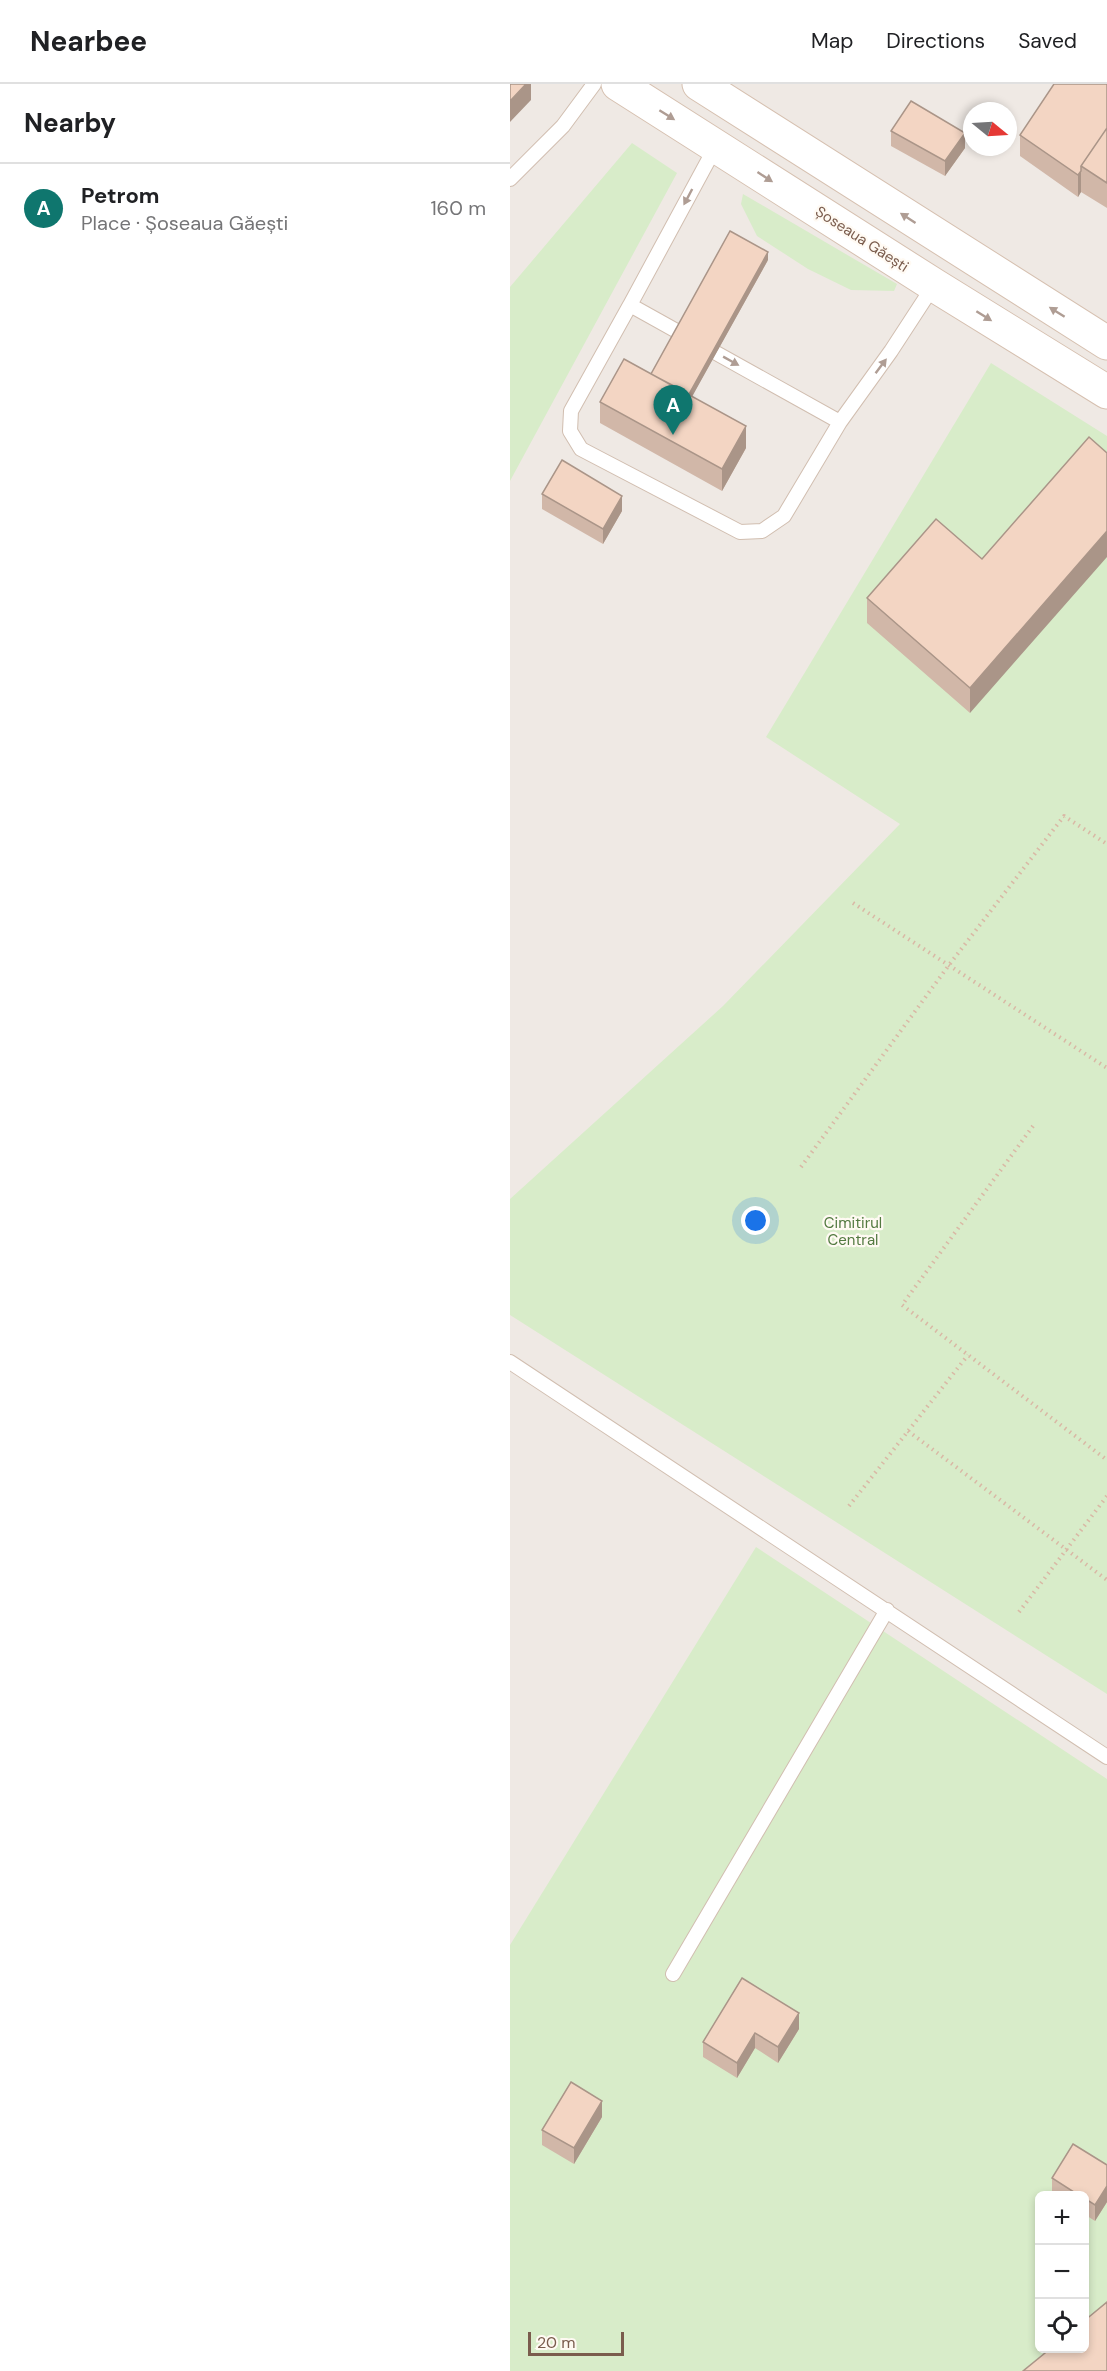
<!DOCTYPE html>
<meta charset="utf-8">
<style>
body{margin:0;font-family:"DM Sans",sans-serif;background:#f2f2f2;color:#202124}
.controls{position:absolute;right:18px;bottom:18px;display:grid;overflow:hidden;border-radius:9px;box-shadow:0 3px 9px #0003}
.controls button{width:54px;height:54px;display:grid;place-items:center;padding:0;border:0;border-bottom:2px solid #e0e0e0;background:#fff;color:#202124;font:30px sans-serif}
.compass{position:absolute;left:453px;top:18px;width:54px;height:54px;border-radius:50%;background:#fff;box-shadow:0 3px 9px #0003;rotate:108deg}
.scale{position:absolute;left:18px;bottom:15px;width:96px;box-sizing:border-box;padding-left:6px;border:3px solid #7a5c4d;border-top:0;font-size:16px;line-height:21px;white-space:nowrap;color:#7a5c4d;-webkit-text-stroke:4px #fffaf3;paint-order:stroke}
.you{position:absolute;left:246px;top:1137px;width:21px;height:21px;margin:-15px;border:4px solid #fff;border-radius:50%;background:#1a73e8;box-shadow:0 0 0 9px #1a73e833}
.badge{display:grid;place-items:center;width:39px;height:39px;border-radius:50%;background:#0f766e;color:#fff;font-size:20px;font-weight:700}
.pin{position:absolute;translate:-50% -50px;filter:drop-shadow(0 2px 3px #0008)}
.pin::after{content:'';position:absolute;top:32px;width:21px;height:18px;background:inherit;clip-path:polygon(0 0,100% 0,50% 100%)}
.list{margin:0;padding:0;list-style:none}
h2{display:flex;justify-content:space-between;align-items:center;height:78px;margin:0;padding:0 24px;font-size:26px}
h2 small{font-size:20px;font-weight:400;color:#757577}
.list li{display:grid;grid-template-columns:39px 1fr auto;gap:18px;align-items:center;box-sizing:border-box;height:90px;padding:0 24px;border-top:2px solid #e0e0e0}
.list b{display:block;font-size:22px;white-space:nowrap}
.list p{margin:0;font-size:20px;white-space:nowrap;color:#757577}
.list em{font-size:20px;font-style:normal;color:#757577}
.icon{flex:none;width:33px;height:33px;fill:none;stroke:currentColor;stroke-width:2;stroke-linecap:round;stroke-linejoin:round}
.map{position:relative;flex:none;width:597px;height:2287px;overflow:hidden}
header{display:flex;align-items:center;gap:36px;box-sizing:border-box;height:84px;padding:0 30px;background:#fff;border-bottom:2px solid #e0e0e0}
header strong{font-size:28px}
nav{display:flex;gap:33px;margin-inline-start:auto;font-size:21px}
main{display:flex}
aside{flex:1;background:#fff}
.map>svg:first-child{display:block}
.industrial{fill:#efe9e4;fill-rule:evenodd}
.green{fill:#d8ecc9;fill-rule:evenodd}
.lines{fill:none;stroke-linecap:round;stroke-linejoin:round}
.service-casing{stroke:#d1beb0;stroke-width:16}
.secondary-casing{stroke:#d6c0b0;stroke-width:35}
.path{stroke:#d9b8a5;stroke-width:4;stroke-dasharray:1.5 4.5;stroke-linecap:butt}
.service{stroke:#fff;stroke-width:14}
.secondary{stroke:#fff;stroke-width:33}
.wall{fill:#d1b7a8}
.shaded-wall{fill:#aa9588}
.building{fill:#f3d5c3;stroke:#aa9588;stroke-width:1.5}
.oneway{fill:#af9d94}
.labels{text-anchor:middle;dominant-baseline:central;stroke-width:4.5;stroke-linejoin:round;paint-order:stroke}
.street-label{font-size:15px;fill:#7a5c4d;stroke:#fffaf3}
.park-label{font-size:15px;fill:#537a41;stroke:#fffaf3}
</style>
<header>
<strong>Nearbee</strong>
<nav><a>Map</a><a>Directions</a><a>Saved</a></nav>
</header>
<main>
<aside>
<h2>Nearby<small></small></h2>
<ul class="list">
<li><span class="badge">A</span><div><b>Petrom</b><p>Place · Șoseaua Găești</p></div><em>160 m</em></li>
</ul>
</aside>
<div class="map">
<svg width="597" height="2287" viewBox="0 0 597 2287">
<rect width="100%" height="100%" fill="#fdf6ec"/>
<path class="industrial" d="M0,0H597V2287H0ZM462,27H498V63H462ZM530,2112H574V2264H530Z"/>
<path class="green" d="M122,59L167,89L0,397V203Z
M233,110L387,200L384,207L341,206L298,185L247,152L231,120Z
M481,279L597,352V1610L0,1231V1115L213,922L390,740L256,653Z
M246,1463L597,1695V2287H0V1861ZM530,2112H574V2264H530Z"/>
<g class="lines">
<g class="service-casing">
<path id="service" d="M206,62L120,221L330,338L381,267L424,201
M0,95L53,42L84,0
M120,221L61,327L60,347L71,365L230,448L252,447L274,432L330,338
M0,1278L597,1673
M163,1890L377,1526"/>
</g>
<g class="secondary-casing">
<path id="secondary" d="M108,0L424,201L597,308
M189,0L597,259"/>
</g>
<path class="path" d="M343,819L597,984
M523,1042L392,1221L597,1376
M291,1083L439,881L554,732L597,760
M398,1347L597,1496
M339,1422L458,1271
M509,1528L597,1412"/>
<use href="#service" class="service"/>
<use href="#secondary" class="secondary"/>
</g>
<path class="wall" d="M597,0V124L571,108L568,113L510,72V51Z
M381,47L455,64L435,92L381,62Z
M258,176L182,312L236,364L212,407L90,339V318L141,290Z
M32,410L112,427L93,460L32,425Z
M472,475L460,629L357,539V514Z
M232,1894L289,1945L268,1979L245,1964L227,1994L193,1973V1958Z
M92,2033L64,2080L32,2061V2046Z
M597,2081V2118L585,2137L574,2130V2112H546L542,2109V2094Z"/>
<path class="shaded-wall" d="M16,0H21V16L0,38V17Z
M455,49V64L435,92V77Z
M571,87V108L568,113V91Z
M258,168V176L173,329V320Z
M236,342V364L212,407V385Z
M112,412V427L93,460V445Z
M597,447V473L460,629V604Z
M289,1929V1945L268,1979V1963Z
M245,1949V1964L227,1994V1979Z
M92,2017V2033L64,2080V2064Z
M597,2102V2118L585,2137V2121Z"/>
<path class="building" d="M0,0H16L0,17Z
M544,0H597V44L571,82V87L568,91L510,51Z
M401,17L455,49L435,77L381,47Z
M597,44V99L571,82Z
M220,147L258,168L179,310L141,290Z
M114,275L236,342L212,385L90,318Z
M579,353L597,369V447L460,604L357,514L426,435L472,475Z
M52,376L112,412L93,445L32,410Z
M232,1894L289,1929L268,1963L245,1949L227,1979L193,1958Z
M61,1998L92,2017L64,2064L32,2046Z
M563,2060L597,2081V2102L585,2121L574,2114V2112H570L542,2094Z
M597,2218V2287H513L540,2265H574V2237Z"/>
<defs><path id="oneway-solid" d="M-6-.8H1V-3.2L6.5 0L1 3.2V.8H-6Z" transform="scale(1.5)"/></defs>
<g class="oneway">
<use href="#oneway-solid" transform="translate(157 31) rotate(32)"/>
<use href="#oneway-solid" transform="translate(255 93) rotate(33)"/>
<use href="#oneway-solid" transform="translate(178 113) rotate(118)"/>
<use href="#oneway-solid" transform="translate(398 134) rotate(-147)"/>
<use href="#oneway-solid" transform="translate(547 228) rotate(-148)"/>
<use href="#oneway-solid" transform="translate(474 232) rotate(32)"/>
<use href="#oneway-solid" transform="translate(221 277) rotate(29)"/>
<use href="#oneway-solid" transform="translate(371 282) rotate(-53)"/>
</g>
<g class="labels">
<g class="street-label">
<text transform="translate(352 155) rotate(33)">Șoseaua Găești</text>
</g>
<g class="park-label">
<text x="343" y="1139">Cimitirul<tspan x="343" dy="17">Central</tspan></text>
</g>
</g>
</svg>
<div class="controls">
<button>+</button>
<button>−</button>
<button><svg class="icon" aria-label="locate" viewBox="0 0 24 24"><circle cx="12" cy="12" r="6"/><path d="M12 2v4M12 18v4M2 12h4M18 12h4"/></svg></button>
</div>
<svg class="compass" viewBox="-18 -18 36 36"><path d="M0-13l5 13h-10z" fill="#e53935"/><path d="M0 13l5-13h-10z" fill="#757577"/></svg>
<div class="scale">20 m</div>
<div class="you"></div>
<div class="pin badge" style="left:163px;top:351px">A</div>
</div>
</main>
